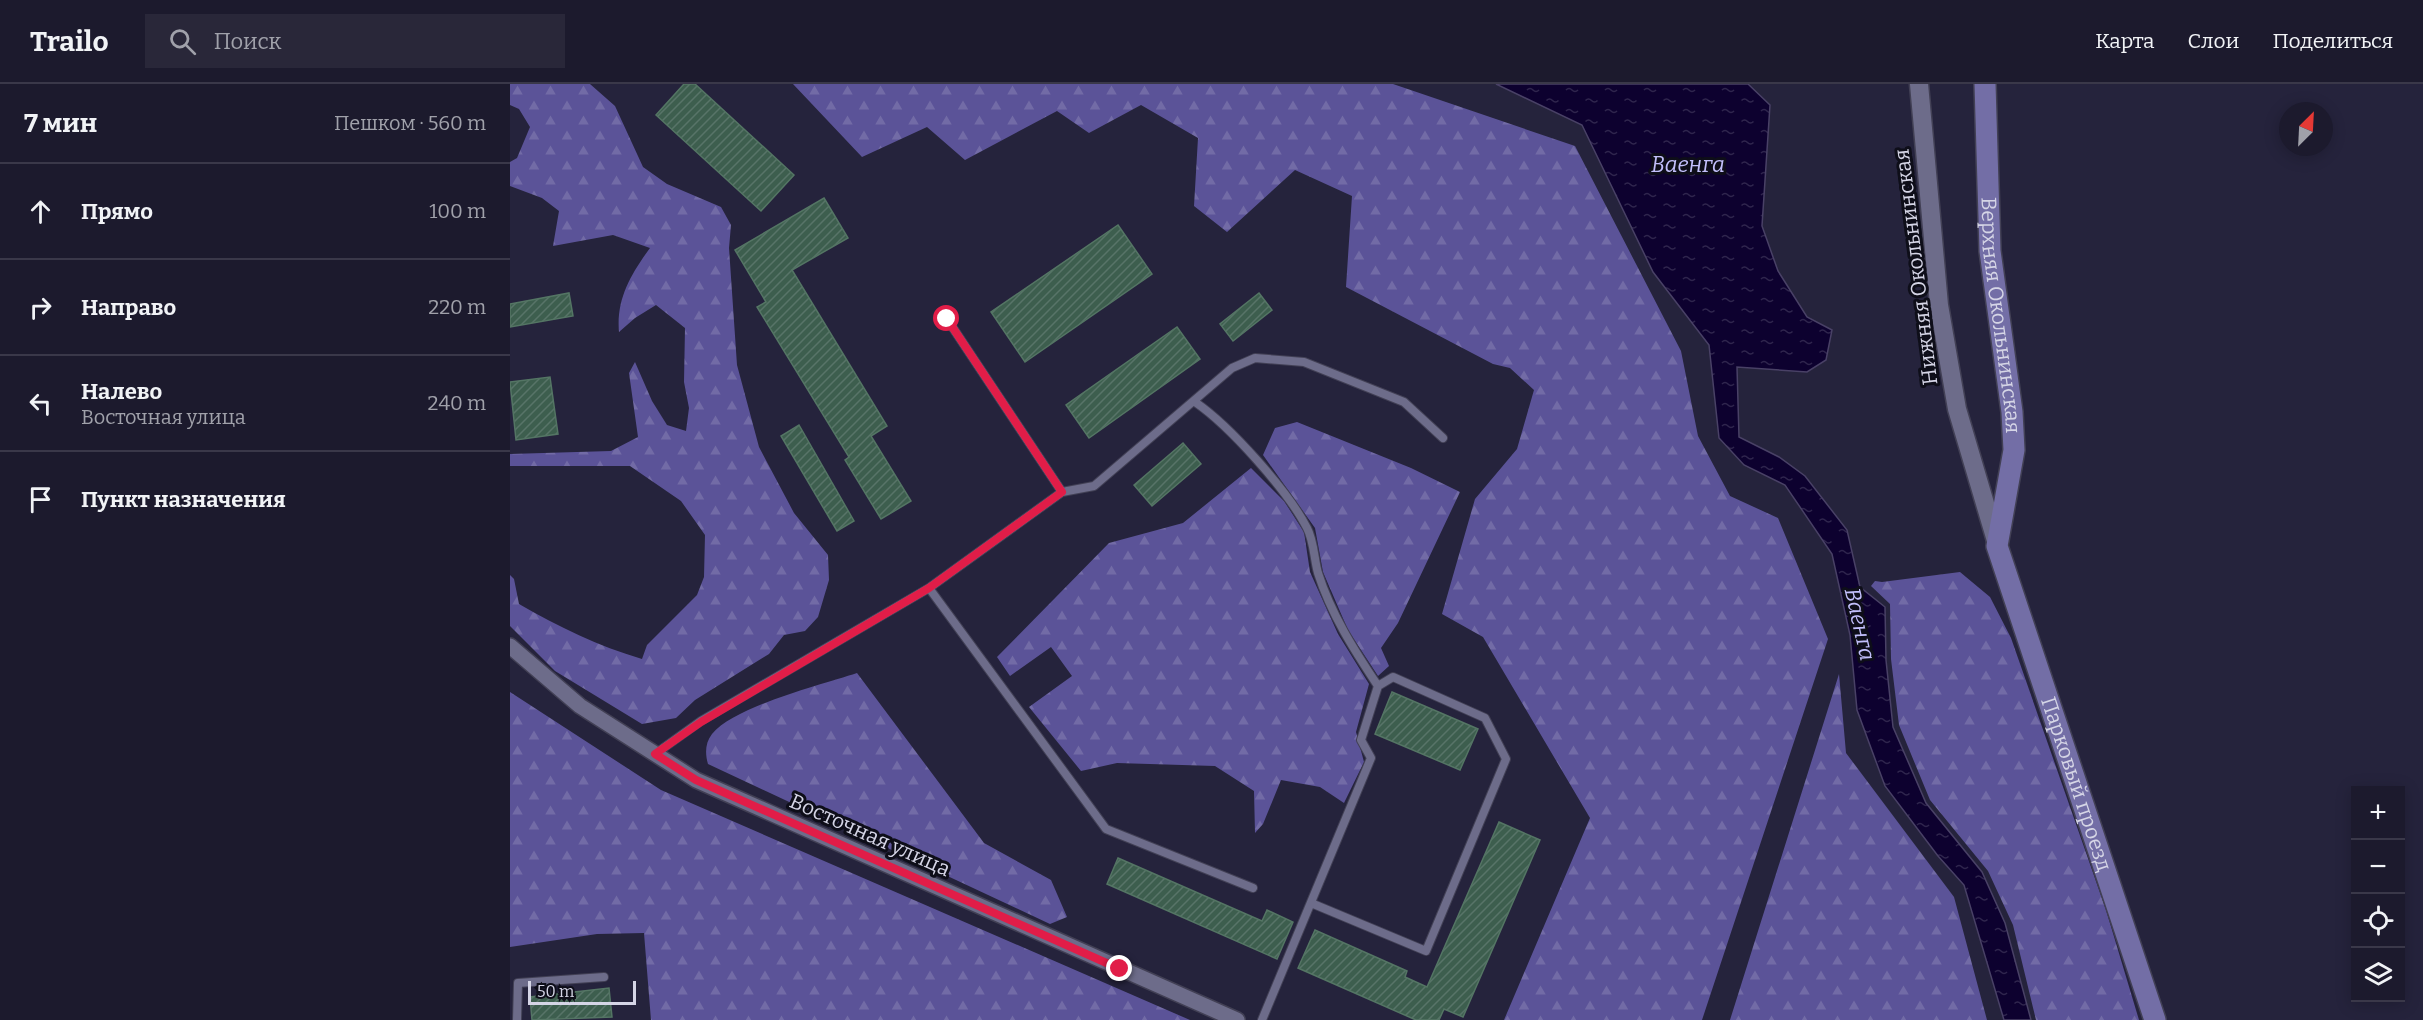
<!DOCTYPE html>
<html lang="ru">
<meta charset="utf-8">
<style>
body{margin:0;font-family:Bitter,serif;background:#292739;color:#f1f3f6}
.controls{position:absolute;right:18px;bottom:18px;display:grid;overflow:hidden;border-radius:0px;box-shadow:0 3px 15px #0003}
.controls button{width:54px;height:54px;display:grid;place-items:center;padding:0;border:0;border-bottom:2px solid #3a3849;background:#1c1a2d;color:#f1f3f6;font:30px sans-serif}
.compass{position:absolute;left:1769px;top:18px;width:54px;height:54px;border-radius:50%;background:#1c1a2d;box-shadow:0 3px 15px #0003;rotate:24deg}
.scale{position:absolute;left:18px;bottom:15px;width:108px;box-sizing:border-box;padding-left:6px;border:3px solid #d5d5e6;border-top:0;font-size:16px;line-height:21px;white-space:nowrap;color:#d5d5e6;-webkit-text-stroke:4px #0e0e19;paint-order:stroke}
.stop{position:absolute;width:18px;height:18px;margin:-14px;border:4px solid #e11d48;border-radius:50%;background:#fff}
.stop.end{background:#e11d48;border-color:#fff;box-shadow:0 2px 6px #0008}
.list{margin:0;padding:0;list-style:none}
h2{display:flex;justify-content:space-between;align-items:center;height:78px;margin:0;padding:0 24px;font-size:26px}
h2 small{font-size:20px;font-weight:400;color:#a0a1aa}
.list li{display:grid;grid-template-columns:39px 1fr auto;gap:18px;align-items:center;box-sizing:border-box;height:96px;padding:0 24px;border-top:2px solid #3a3849}
.list b{display:block;font-size:22px;white-space:nowrap}
.list p{margin:0;font-size:20px;white-space:nowrap;color:#a0a1aa}
.list em{font-size:20px;font-style:normal;color:#a0a1aa}
.icon{flex:none;width:33px;height:33px;fill:none;stroke:currentColor;stroke-width:2;stroke-linecap:round;stroke-linejoin:round}
.map{position:relative;flex:none;width:1913px;height:936px;overflow:hidden}
header{display:flex;align-items:center;gap:36px;box-sizing:border-box;height:84px;padding:0 30px;background:#1c1a2d;border-bottom:2px solid #3a3849}
header strong{font-size:28px}
nav{display:flex;gap:33px;margin-inline-start:auto;font-size:21px}
.search{width:420px;height:54px;background:#292739;display:flex;align-items:center;gap:15px;box-sizing:border-box;padding:0 21px;border-radius:0px;color:#a0a1aa;font-size:22px}
main{display:flex}
aside{flex:1;background:#1c1a2d}
.map>svg:first-child{display:block}
.forest{fill:url(#forest-firs)}
.water{fill:url(#water-ripples);stroke:#494166;stroke-width:1.5}
.building{fill:url(#building-hatch);stroke:#547564;stroke-width:1.5}
.lines{fill:none;stroke-linecap:round;stroke-linejoin:round}
.service-casing{stroke:#424055;stroke-width:10}
.minor-casing{stroke:#424055;stroke-width:18}
.tertiary-casing{stroke:#424055;stroke-width:21}
.secondary-casing{stroke:#424055;stroke-width:24}
.service{stroke:#6d6c8a;stroke-width:8}
.minor{stroke:#6d6c8a;stroke-width:15}
.tertiary{stroke:#6d6c8a;stroke-width:18}
.secondary{stroke:#736ea6;stroke-width:21}
.route{stroke:#e11d48;stroke-width:8}
.labels{text-anchor:middle;dominant-baseline:central;stroke-width:6;stroke-linejoin:round;paint-order:stroke}
.street-label{font-size:21px;fill:#d5d5e6;stroke:#0e0e19}
.water-label{font-size:22px;font-style:italic;fill:#c2bffb;stroke:#0e0e19}
</style>
<header>
<strong>Trailo</strong>
<div class="search"><svg class="icon" aria-label="search" viewBox="0 0 24 24"><circle cx="10" cy="10" r="6"/><path d="M15 15l6 6"/></svg>Поиск</div>
<nav><a>Карта</a><a>Слои</a><a>Поделиться</a></nav>
</header>
<main>
<aside>
<h2>7 мин<small>Пешком · 560 m</small></h2>
<ul class="list">
<li><svg class="icon" aria-label="ahead" viewBox="0 0 24 24"><path d="M12 20V5M6 11l6-6 6 6"/></svg><div><b>Прямо</b></div><em>100 m</em></li>
<li><svg class="icon" aria-label="right" viewBox="0 0 24 24"><path d="M7 20v-9h11M14 6l5 5-5 5"/></svg><div><b>Направо</b></div><em>220 m</em></li>
<li><svg class="icon" aria-label="left" viewBox="0 0 24 24"><path d="M17 20v-9H6M10 6l-5 5 5 5"/></svg><div><b>Налево</b><p>Восточная улица</p></div><em>240 m</em></li>
<li><svg class="icon" aria-label="arrive" viewBox="0 0 24 24"><path d="M6 21V4h12l-3 4 3 4H6"/></svg><div><b>Пункт назначения</b></div></li>
</ul>
</aside>
<div class="map">
<svg width="1913" height="936" viewBox="0 0 1913 936">
<defs>
<pattern id="forest-firs" width="22" height="20" patternUnits="userSpaceOnUse" patternTransform="scale(1.5)"><rect width="22" height="20" fill="#5b5398"/><path d="M5 1l3.5 6h-7zM16 11l3.5 6h-7z" fill="#726ba6"/></pattern>
<pattern id="water-ripples" width="26" height="14" patternUnits="userSpaceOnUse" patternTransform="scale(1.5)"><rect width="26" height="14" fill="#0d012f"/><path d="M2 4q2-2 4 0t4 0M15 11q2-2 4 0t4 0" fill="none" stroke="#2f254d"/></pattern>
<pattern id="building-hatch" width="6" height="6" patternUnits="userSpaceOnUse" patternTransform="scale(1.5)"><rect width="6" height="6" fill="#3d5e4e"/><path d="M-1 1l2-2M0 6l6-6M5 7l2-2" fill="none" stroke="#587468"/></pattern>
</defs>
<rect width="100%" height="100%" fill="#25233c"/>
<path class="forest" d="M0,0H80L105,22L133,83L157,100L211,123L221,141L219,164L227,281L249,363L284,429L318,471L319,496L308,533L295,547L274,551L259,570L185,616L166,634L132,640L45,587L0,542V491L4,495L9,520C49,543 88,562 132,575L137,561L187,511L194,493L195,451L171,417L120,382H0V370L101,367L128,353L119,289L125,278L142,317L157,341L176,347L179,324L174,298L175,244L146,221L125,234L109,248C106,215 121,190 140,164L103,151L43,162L49,127L32,114L0,102V78L7,74L20,43L9,25L0,21Z
M283,0H883L1065,62L1171,267L1188,352L1220,412L1268,434L1318,555L1192,936H994L1080,734L973,553L932,530L965,415L1007,365L1024,306L1000,284L983,280L836,203L842,112L785,86L717,148L684,122L688,54L631,21L579,49L547,27L455,76L417,43L352,73Z
M787,338L901,384L950,408L888,539L871,564L879,582L868,592L838,546L813,488L805,444L753,371L765,344Z
M741,384L774,417L794,448L800,488L828,550L859,600L846,648L854,678L834,719L810,703L771,696L753,740L745,749L744,707L705,682L607,679L571,687L519,623L562,592L541,563L500,592L487,573L599,459L673,439Z
M1450,488L1480,513L1501,554L1596,826L1629,936H1526L1503,841L1478,787L1420,716L1389,641L1381,575L1380,520L1361,502L1365,497L1372,498Z
M347,589L474,759L541,796L557,833L540,840L198,680C195,670 195,659 202,650C225,622 311,601 347,589Z
M1329,590L1336,669L1444,813L1477,936H1220Z
M0,608L151,706L680,936H141L134,849L87,850L0,863Z"/>
<path class="water" d="M986,0H1238L1260,21L1252,142L1268,187L1297,233L1322,246L1316,276L1297,288L1227,283L1229,353L1269,373L1295,392L1337,446L1350,503L1375,523L1376,576L1383,643L1416,719L1472,788L1495,839L1521,936H1494L1454,801L1428,772L1375,702L1347,626L1340,551L1322,470L1275,401L1234,381L1209,354L1199,261L1143,188L1072,41Z"/>
<path class="building" d="M174,0H185L284,91L251,127L146,31Z
M314,114L338,154L282,186L377,342L361,352L401,417L371,435L335,376L339,373L247,223L256,218L225,166Z
M608,141L642,190L515,278L481,228Z
M59,209L63,232L0,243V220Z
M749,209L762,226L723,257L710,240Z
M667,243L690,275L579,354L556,321Z
M40,293L48,350L6,356L0,298Z
M289,341L344,437L327,447L271,352Z
M673,359L691,380L642,422L624,401Z
M882,608L968,645L950,686L865,650Z
M989,738L1030,756L953,933L934,925L929,936H906L788,884L805,846L897,887L895,893L917,903Z
M608,774L752,837L757,826L783,838L767,875L597,800Z
M99,904L102,933L22,936L20,913Z"/>
<g class="lines">
<g class="service-casing">
<path id="service" d="M685,318C720,342 778,407 797,444C804,457 804,475 808,489C821,530 844,566 868,602
M552,408L584,402L722,284L745,274L794,278L894,318L933,354
M419,504L596,745L743,804
M145,670L191,637L419,504L552,408L437,235
M7,936L8,899L94,893
M752,936L861,674L851,656L868,602L883,593L975,634L996,675L916,867L801,819"/>
</g>
<g class="minor-casing">
<path id="minor" d="M0,562L70,622L186,696L727,936"/>
</g>
<g class="tertiary-casing">
<path id="tertiary" d="M1409,0L1429,221L1447,325L1487,460"/>
</g>
<g class="secondary-casing">
<g id="secondary">
<path id="s1" d="M1475,0L1480,167L1502,328L1504,366L1487,462L1645,936"/>
</g>
</g>
<use href="#service" class="service"/>
<use href="#minor" class="minor"/>
<use href="#tertiary" class="tertiary"/>
<use href="#secondary" class="secondary"/>
</g>
<g class="lines">
<path class="route" d="M437,235L552,408L419,504L191,638L145,670L186,696L610,885"/>
</g>
<g class="labels">
<g class="street-label">
<text transform="translate(1406 183) rotate(-97)">Нижняя Окольнинская</text>
<text stroke="none"><textPath href="#s1" startOffset="232">Верхняя Окольнинская</textPath></text>
<text stroke="none"><textPath href="#s1" startOffset="716">Парковый проезд</textPath></text>
<text transform="translate(360 751) rotate(24)">Восточная улица</text>
</g>
<g class="water-label">
<text x="1178" y="80">Ваенга</text>
<text transform="translate(1350 540) rotate(77)">Ваенга</text>
</g>
</g>
</svg>
<div class="controls">
<button>+</button>
<button>−</button>
<button><svg class="icon" aria-label="locate" viewBox="0 0 24 24"><circle cx="12" cy="12" r="6"/><path d="M12 2v4M12 18v4M2 12h4M18 12h4"/></svg></button>
<button><svg class="icon" aria-label="layers" viewBox="0 0 24 24"><path d="M12 4l9 5-9 5-9-5zM3 14l9 5 9-5"/></svg></button>
</div>
<svg class="compass" viewBox="-18 -18 36 36"><path d="M0-13l5 13h-10z" fill="#e53935"/><path d="M0 13l5-13h-10z" fill="#a0a1aa"/></svg>
<div class="scale">50 m</div>
<div class="stop" style="left:437px;top:235px"></div>
<div class="stop end" style="left:610px;top:885px"></div>
</div>
</main>
